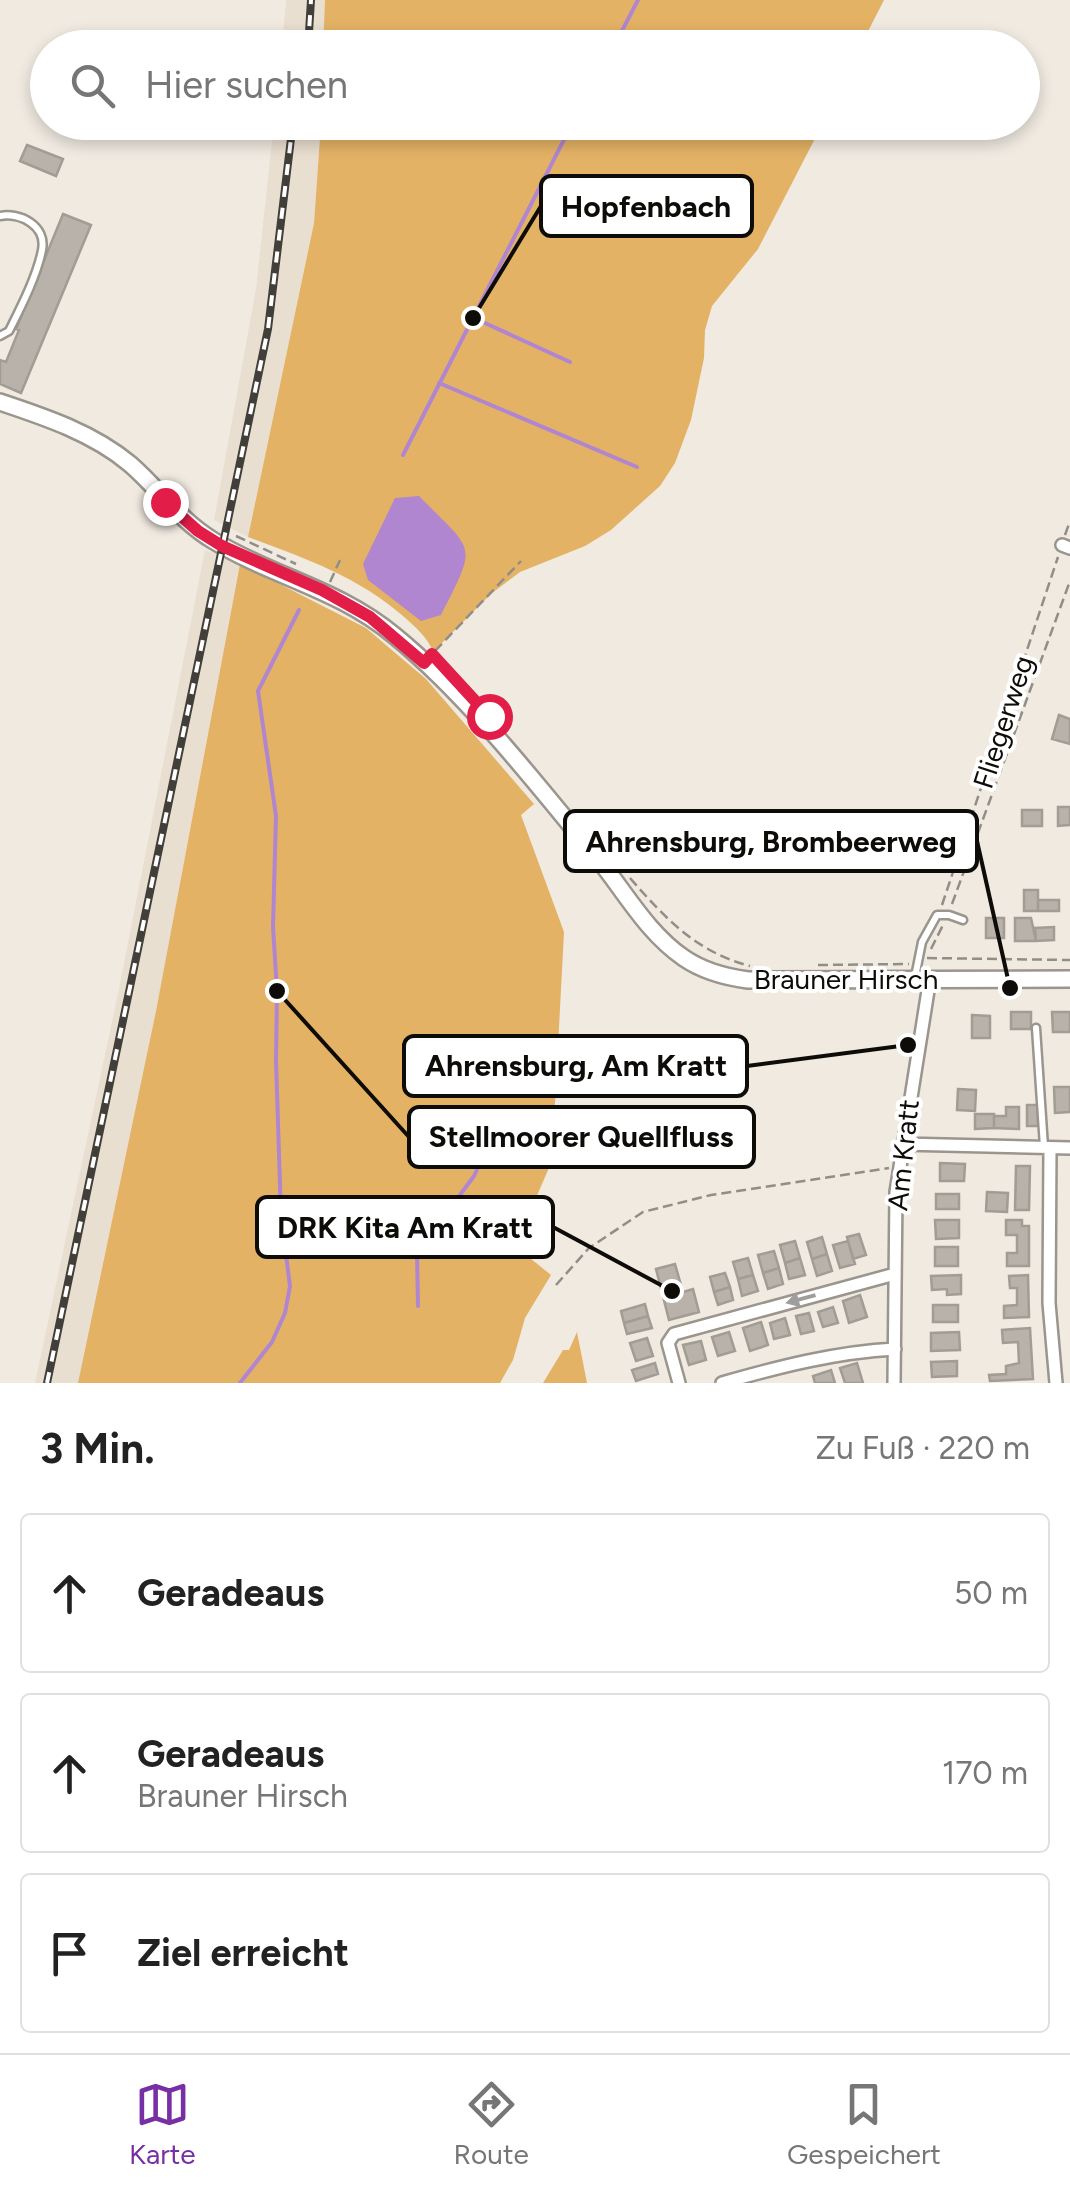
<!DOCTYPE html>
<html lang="de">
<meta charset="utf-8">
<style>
body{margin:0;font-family:Figtree,sans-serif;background:#f6f6f6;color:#222}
.stop{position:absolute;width:30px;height:30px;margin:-22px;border:8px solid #e11d48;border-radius:50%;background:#fff}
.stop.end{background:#e11d48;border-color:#fff;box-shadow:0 2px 10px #0008}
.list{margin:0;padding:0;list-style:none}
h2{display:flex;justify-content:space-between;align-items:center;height:130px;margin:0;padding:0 40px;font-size:42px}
h2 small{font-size:32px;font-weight:400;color:#767676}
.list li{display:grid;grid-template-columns:65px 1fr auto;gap:30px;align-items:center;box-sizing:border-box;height:160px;margin:0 20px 20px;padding:0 20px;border:2px solid #e0e0e0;border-radius:10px}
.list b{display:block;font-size:38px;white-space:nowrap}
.list p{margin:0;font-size:32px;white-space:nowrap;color:#767676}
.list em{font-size:32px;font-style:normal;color:#767676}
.icon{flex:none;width:55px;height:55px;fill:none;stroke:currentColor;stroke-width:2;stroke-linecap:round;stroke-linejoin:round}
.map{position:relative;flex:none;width:1070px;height:1383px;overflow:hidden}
.search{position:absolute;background:#fff;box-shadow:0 5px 15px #0003;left:30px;right:30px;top:30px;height:110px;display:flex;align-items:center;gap:25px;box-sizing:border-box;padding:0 35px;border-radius:55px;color:#767676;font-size:38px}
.sheet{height:670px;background:#fff}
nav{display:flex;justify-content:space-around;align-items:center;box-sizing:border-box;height:140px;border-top:2px solid #e0e0e0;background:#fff;font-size:28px;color:#767676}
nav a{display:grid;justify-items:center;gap:5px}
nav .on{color:#7730a3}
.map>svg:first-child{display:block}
.built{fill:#e9dfd0}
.green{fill:#e4b265}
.water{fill:#af86cf}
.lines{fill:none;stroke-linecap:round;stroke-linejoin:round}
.stream{stroke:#af86cf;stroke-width:4}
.building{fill:#b8b2aa;stroke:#a19c94;stroke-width:2.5}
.lane-casing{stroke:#9a958d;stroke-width:11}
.street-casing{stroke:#9a958d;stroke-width:16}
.secondary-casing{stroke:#9a958d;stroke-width:20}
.path{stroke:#918d87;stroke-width:2.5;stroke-dasharray:10 5;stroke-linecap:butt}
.lane{stroke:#fff;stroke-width:6}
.street{stroke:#fff;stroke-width:11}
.secondary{stroke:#fff;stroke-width:15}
.rail-casing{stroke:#423f3a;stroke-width:8}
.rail{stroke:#fff;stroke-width:4;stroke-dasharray:11;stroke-linecap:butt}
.oneway{fill:#9f9e9d}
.route{stroke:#e11d48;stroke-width:12}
.labels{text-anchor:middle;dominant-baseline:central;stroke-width:8;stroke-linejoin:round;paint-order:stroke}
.street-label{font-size:28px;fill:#0e0c09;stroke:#fff}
.leader{fill:none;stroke:#0e0c09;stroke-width:4}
.callout-dot{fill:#0e0c09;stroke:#fff;stroke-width:4}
.callout{fill:#fff;stroke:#0e0c09;stroke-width:4}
.callout-label{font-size:30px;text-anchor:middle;font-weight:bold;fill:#0e0c09}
</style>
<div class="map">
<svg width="1070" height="1383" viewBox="0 0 1070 1383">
<rect width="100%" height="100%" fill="#f0eae1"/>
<path class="built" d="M286,0H325L323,47H282Z
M274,123H321L314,223L248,537L214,520L256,289Z
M205,550L240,564L156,1011L78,1383H35L119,989Z"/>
<path class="green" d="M325,0H884L860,47L323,48Z
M321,123H823L758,249L712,306L705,330L704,358L691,420L675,463L660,486L611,530L585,546L520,572L492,593L433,652C428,637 414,626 403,616C357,576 304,558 248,537L314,223Z
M240,564L366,628L426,679L534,804L521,815L564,932L552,1161L515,1246L551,1275L525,1318L513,1360L500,1383H78L156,1011Z
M577,1332L587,1383H543L563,1350H569Z"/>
<path class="water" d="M419,496C475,553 478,542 441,615L421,621L368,580L363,564L395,498Z"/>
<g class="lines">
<path class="stream" d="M613,48L638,0
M474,318L570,362
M439,383L637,467
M403,455L573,122
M283,1245L477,1256
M418,1306L417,1253L474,1176L488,1145L497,1109
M240,1383L272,1342L285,1313L290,1286L281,1216L276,1061L277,991L273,927L276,816L258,691L299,610"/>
</g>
<path class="building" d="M27,145L63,159L56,176L20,161Z
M63,214L91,225L21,393L0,384V360L6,362L19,330L16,329Z
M1059,715L1070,719V744L1052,739Z
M1058,807H1070V825L1058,826Z
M1022,810H1042V826H1022Z
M1024,890H1038V911H1024Z
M1038,900H1059V911H1038Z
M986,918H1004V938H986Z
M1015,918H1031L1036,941H1015Z
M1054,927V940L1036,941L1035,928Z
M1011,1012H1031V1029H1011Z
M1052,1012H1070V1032H1053Z
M972,1015L990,1016V1038H972Z
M1054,1087H1070V1112L1055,1113Z
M958,1089L976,1090L975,1111L957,1110Z
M1027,1105H1038V1126H1027Z
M1006,1107H1019V1129L994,1128V1116H1006Z
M975,1114H994V1128L975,1129Z
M940,1163L965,1164L964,1181H940Z
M1016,1166H1030L1029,1210H1015Z
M987,1192L1008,1193L1007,1212L986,1211Z
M936,1194H959V1209H936Z
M935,1220H959V1238L936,1239Z
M1006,1220H1022V1226H1029V1266H1007V1253H1017V1235H1006Z
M859,1234L866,1255L853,1259L847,1237Z
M822,1237L827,1254L812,1259L807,1242Z
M795,1241L800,1258L785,1263L780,1245Z
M848,1241L855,1264L840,1268L833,1245Z
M935,1247H958V1266H935Z
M774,1251L779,1268L763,1273L758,1255Z
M827,1254L832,1271L817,1276L812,1259Z
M748,1258L753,1275L738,1279L733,1262Z
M800,1258L805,1275L789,1279L785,1263Z
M675,1264L683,1292L693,1289L699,1312L669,1320L656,1269Z
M779,1268L783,1284L768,1289L763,1273Z
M725,1273L730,1287L714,1292L710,1277Z
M753,1275L758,1291L742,1296L738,1279Z
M961,1275V1294L947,1295V1289L932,1290L931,1276Z
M1028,1275L1029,1317L1004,1318V1306L1017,1305V1288H1010L1009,1276Z
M730,1287L733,1300L718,1305L714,1292Z
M860,1295L867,1317L849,1323L843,1301Z
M645,1304L648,1316L624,1323L621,1311Z
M933,1305H958V1322H933Z
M833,1307L838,1323L823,1327L818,1312Z
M809,1313L814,1331L801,1334L796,1316Z
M648,1316L652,1328L627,1334L624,1323Z
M785,1318L790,1335L774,1339L770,1323Z
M761,1322L768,1345L750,1351L743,1328Z
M1030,1328L1033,1379L990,1381L989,1375L1006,1374V1366L1019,1363L1018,1342L1003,1343L1002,1330Z
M729,1332L735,1351L718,1356L712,1337Z
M959,1332L960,1350L931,1351V1333Z
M647,1338L653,1356L636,1361L630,1343Z
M701,1341L706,1360L689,1365L683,1345Z
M957,1361V1376L932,1377L931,1362Z
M655,1363L658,1374L636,1381L632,1370Z
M857,1363L863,1383H845L840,1368Z
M831,1370L835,1383H815L813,1376Z"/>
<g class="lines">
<g class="lane-casing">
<path id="lane" d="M0,216C20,212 47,226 42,250C37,276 21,307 9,331L0,336
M915,977L922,942L937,915H949L963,920
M1036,1028L1044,1147"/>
</g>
<g class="street-casing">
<path id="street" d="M1062,545L1070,548
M902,1144L1070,1148
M1050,1148L1049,1303L1056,1383
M679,1383L668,1343L674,1334L895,1274
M722,1383C778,1367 836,1352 895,1349
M894,1383L896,1192L930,978"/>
</g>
<g class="secondary-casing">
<path id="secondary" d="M0,402C45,417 93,433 130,464C159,489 180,521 214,541C273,577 339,589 395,636C467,695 535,782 595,855C624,890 646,932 684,958C703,971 725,977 748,980L1070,979"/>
</g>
<path class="path" d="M1065,535L1070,521
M236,536L296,564
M330,582L340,560
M435,651L521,561
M630,878C665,918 696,952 750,966
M952,904L1070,581
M942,905L1058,557
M931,949L943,925
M927,958L1070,960
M818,965L909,964
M556,1285L589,1248L643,1212L711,1195L889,1168"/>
<use href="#lane" class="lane"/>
<use href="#street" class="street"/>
<use href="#secondary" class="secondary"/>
<g class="rail-casing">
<path id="rail" d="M308,48L311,0
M47,1383L268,329L293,122"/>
</g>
<use href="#rail" class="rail"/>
</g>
<defs><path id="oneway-solid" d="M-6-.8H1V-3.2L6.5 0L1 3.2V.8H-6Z" transform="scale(2.5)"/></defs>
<use class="oneway" href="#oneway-solid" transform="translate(801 1299) rotate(165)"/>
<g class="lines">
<path class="route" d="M165,502L198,531L222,546L322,590L370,617L424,663L432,654L489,716"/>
</g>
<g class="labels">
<g class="street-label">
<text transform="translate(1003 722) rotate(-72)">Fliegerweg</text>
<text x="846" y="979">Brauner Hirsch</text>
<text transform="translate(903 1155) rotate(-84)">Am Kratt</text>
</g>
</g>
<path class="leader" d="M473 318L541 206M1010 988L977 841M908 1045L747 1066M277 991L409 1137M672 1291L553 1227"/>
<g class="callout-dot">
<circle cx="473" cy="318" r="10"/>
<circle cx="1010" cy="988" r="10"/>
<circle cx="908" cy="1045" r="10"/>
<circle cx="277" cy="991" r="10"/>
<circle cx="672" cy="1291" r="10"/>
</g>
<g class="callout">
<rect x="541" y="176" width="211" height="60" rx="10"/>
<rect x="565" y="811" width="412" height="60" rx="10"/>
<rect x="404" y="1036" width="343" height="60" rx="10"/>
<rect x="409" y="1107" width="345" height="60" rx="10"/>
<rect x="257" y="1197" width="296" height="60" rx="10"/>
</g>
<g class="callout-label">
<text x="646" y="217">Hopfenbach</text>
<text x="771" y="852">Ahrensburg, Brombeerweg</text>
<text x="576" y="1076">Ahrensburg, Am Kratt</text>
<text x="581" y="1147">Stellmoorer Quellfluss</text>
<text x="405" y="1238">DRK Kita Am Kratt</text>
</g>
</svg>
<div class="stop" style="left:489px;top:716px"></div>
<div class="stop end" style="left:165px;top:502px"></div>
<div class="search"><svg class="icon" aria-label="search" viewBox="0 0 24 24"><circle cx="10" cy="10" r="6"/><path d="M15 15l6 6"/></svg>Hier suchen</div>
</div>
<section class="sheet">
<h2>3 Min.<small>Zu Fuß · 220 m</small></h2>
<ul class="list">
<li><svg class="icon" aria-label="ahead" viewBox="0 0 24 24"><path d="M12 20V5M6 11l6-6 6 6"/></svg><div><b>Geradeaus</b></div><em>50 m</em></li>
<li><svg class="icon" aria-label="ahead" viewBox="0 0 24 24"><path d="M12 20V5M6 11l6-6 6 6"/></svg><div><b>Geradeaus</b><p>Brauner Hirsch</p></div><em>170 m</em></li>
<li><svg class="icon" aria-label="arrive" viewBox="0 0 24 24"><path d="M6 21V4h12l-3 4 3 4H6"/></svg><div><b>Ziel erreicht</b></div></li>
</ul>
</section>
<nav>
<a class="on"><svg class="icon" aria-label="map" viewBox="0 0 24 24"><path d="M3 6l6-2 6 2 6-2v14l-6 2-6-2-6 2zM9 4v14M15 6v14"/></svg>Karte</a>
<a><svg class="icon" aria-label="directions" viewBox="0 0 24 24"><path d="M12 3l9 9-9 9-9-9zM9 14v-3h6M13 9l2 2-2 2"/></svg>Route</a>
<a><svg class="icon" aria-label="saved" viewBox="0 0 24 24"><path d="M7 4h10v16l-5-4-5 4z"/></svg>Gespeichert</a>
</nav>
